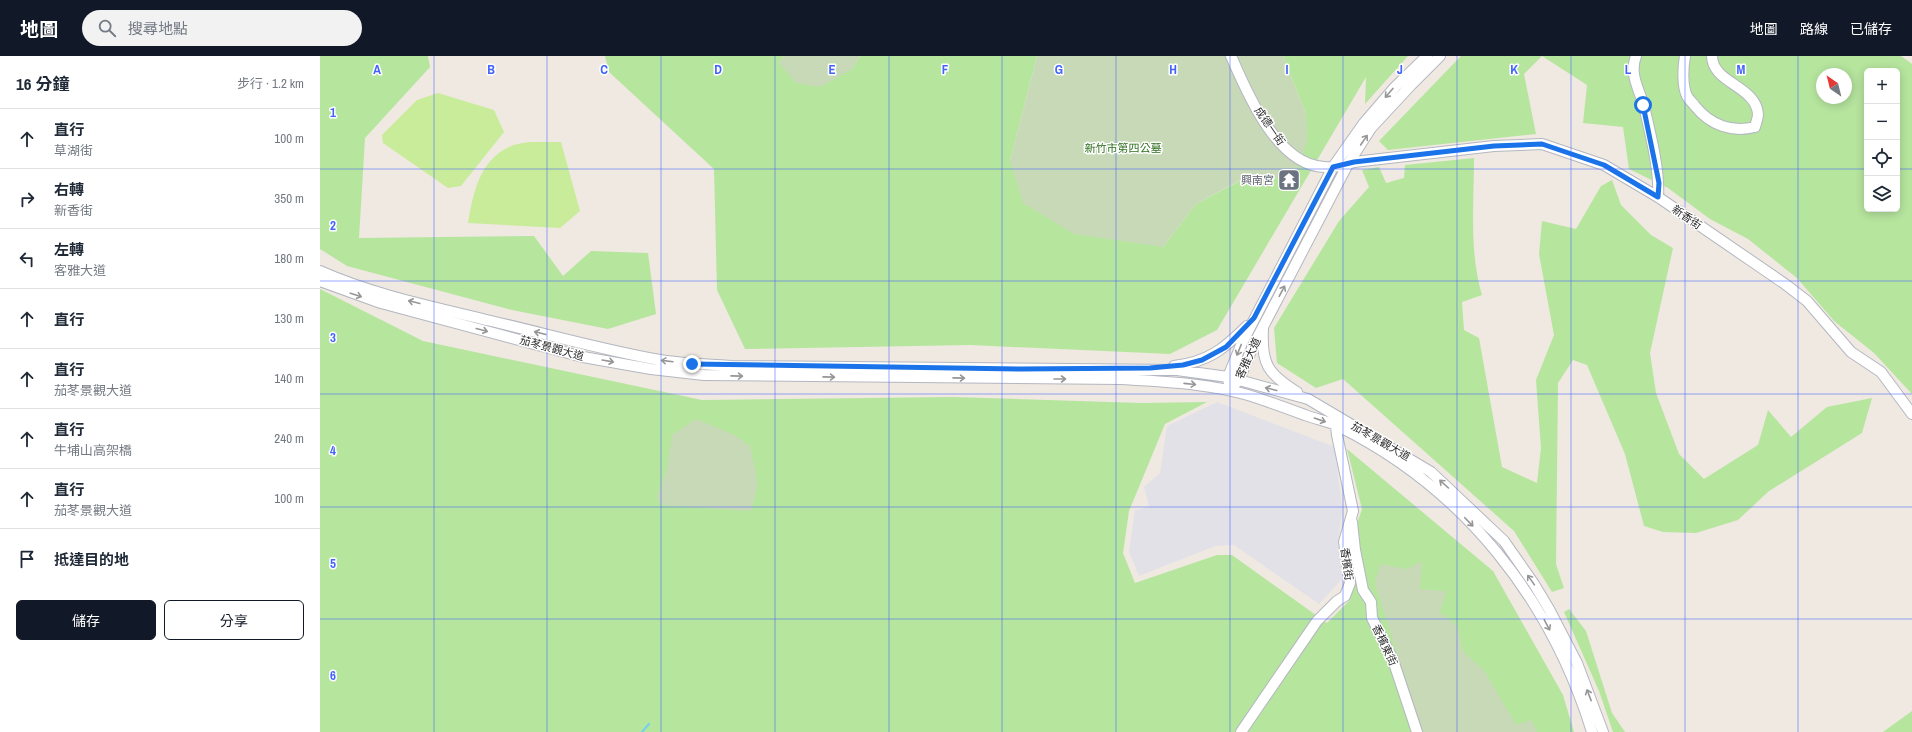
<!DOCTYPE html>
<html lang="zh-TW">
<meta charset="utf-8">
<style>
body{margin:0;font-family:"Archivo Narrow","Noto Sans TC",sans-serif;background:#f2f2f3;color:#1f2937}
.controls{position:absolute;right:12px;top:12px;display:grid;overflow:hidden;border-radius:6px;box-shadow:0 2px 10px #0003}
.controls button{width:36px;height:36px;display:grid;place-items:center;padding:0;border:0;border-bottom:1px solid #e0e1e3;background:#fff;color:#1f2937;font:20px sans-serif}
.compass{position:absolute;left:1496px;top:12px;width:36px;height:36px;border-radius:50%;background:#fff;box-shadow:0 2px 10px #0003;rotate:325deg}
.stop{position:absolute;width:12px;height:12px;margin:-9px;border:3px solid #1a73e8;border-radius:50%;background:#fff}
.stop.end{background:#1a73e8;border-color:#fff;box-shadow:0 1px 4px #0008}
.list{margin:0;padding:0;list-style:none}
h2{display:flex;justify-content:space-between;align-items:center;height:52px;margin:0;padding:0 16px;font-size:17px}
h2 small{font-size:13px;font-weight:400;color:#747a83}
.list li{display:grid;grid-template-columns:26px 1fr auto;gap:12px;align-items:center;box-sizing:border-box;height:60px;padding:0 16px;border-top:1px solid #e0e1e3}
.list b{display:block;font-size:15px;white-space:nowrap}
.list p{margin:0;font-size:13px;white-space:nowrap;color:#747a83}
.list em{font-size:13px;font-style:normal;color:#747a83}
.actions{display:flex;gap:8px;padding:12px 16px}
.actions a{flex:1;padding:9px 0;border:1px solid #111827;border-radius:6px;text-align:center;font-size:14px;color:#111827}
.actions .main{background:#111827;color:#fff}
.icon{flex:none;width:22px;height:22px;fill:none;stroke:currentColor;stroke-width:2;stroke-linecap:round;stroke-linejoin:round}
.map{position:relative;flex:none;width:1592px;height:676px;overflow:hidden}
header{display:flex;align-items:center;gap:24px;box-sizing:border-box;height:56px;padding:0 20px;background:#111827;color:#fff}
header strong{font-size:19px}
nav{display:flex;gap:22px;margin-inline-start:auto;font-size:14px}
.search{width:280px;height:36px;background:#f2f2f3;display:flex;align-items:center;gap:10px;box-sizing:border-box;padding:0 14px;border-radius:22px;color:#747a83;font-size:15px}
main{display:flex}
aside{flex:1;background:#fff}
.map>svg:first-child{display:block}
.industrial{fill:#e3e1e8}
.green{fill:#b6e59e;fill-rule:evenodd}
.cemetery{fill:#c8d9b8}
.pitch{fill:#c9ec9a}
.lines{fill:none;stroke-linecap:round;stroke-linejoin:round}
.stream{stroke:#75cff0;stroke-width:2}
.minor-casing{stroke:#b4b7c1;stroke-width:12}
.minor{stroke:#fff;stroke-width:10}
.oneway{stroke:#969696}
.route{stroke:#1a73e8;stroke-width:5}
.grid{fill:none;stroke:#4264fb;stroke-width:1;stroke-opacity:0.55}
.labels{text-anchor:middle;dominant-baseline:central;stroke-width:3;stroke-linejoin:round;paint-order:stroke}
.street-label{font-size:11px;fill:#2e2e2e;stroke:#fff}
.park-label{font-size:11px;fill:#2c6e1b;stroke:#fff}
.worship-label{font-size:11px;fill:#5b616d;stroke:#fff;text-anchor:end}
.grid-label{font-size:13px;text-anchor:middle;font-weight:bold;fill:#4264fb;stroke:#fff;stroke-width:3;stroke-linejoin:round;paint-order:stroke}
</style>
<header>
<strong>地圖</strong>
<div class="search"><svg class="icon" aria-label="search" viewBox="0 0 24 24"><circle cx="10" cy="10" r="6"/><path d="M15 15l6 6"/></svg>搜尋地點</div>
<nav><a>地圖</a><a>路線</a><a>已儲存</a></nav>
</header>
<main>
<aside>
<h2>16 分鐘<small>步行 · 1.2 km</small></h2>
<ul class="list">
<li><svg class="icon" aria-label="ahead" viewBox="0 0 24 24"><path d="M12 20V5M6 11l6-6 6 6"/></svg><div><b>直行</b><p>草湖街</p></div><em>100 m</em></li>
<li><svg class="icon" aria-label="right" viewBox="0 0 24 24"><path d="M7 20v-9h11M14 6l5 5-5 5"/></svg><div><b>右轉</b><p>新香街</p></div><em>350 m</em></li>
<li><svg class="icon" aria-label="left" viewBox="0 0 24 24"><path d="M17 20v-9H6M10 6l-5 5 5 5"/></svg><div><b>左轉</b><p>客雅大道</p></div><em>180 m</em></li>
<li><svg class="icon" aria-label="ahead" viewBox="0 0 24 24"><path d="M12 20V5M6 11l6-6 6 6"/></svg><div><b>直行</b></div><em>130 m</em></li>
<li><svg class="icon" aria-label="ahead" viewBox="0 0 24 24"><path d="M12 20V5M6 11l6-6 6 6"/></svg><div><b>直行</b><p>茄苳景觀大道</p></div><em>140 m</em></li>
<li><svg class="icon" aria-label="ahead" viewBox="0 0 24 24"><path d="M12 20V5M6 11l6-6 6 6"/></svg><div><b>直行</b><p>牛埔山高架橋</p></div><em>240 m</em></li>
<li><svg class="icon" aria-label="ahead" viewBox="0 0 24 24"><path d="M12 20V5M6 11l6-6 6 6"/></svg><div><b>直行</b><p>茄苳景觀大道</p></div><em>100 m</em></li>
<li><svg class="icon" aria-label="arrive" viewBox="0 0 24 24"><path d="M6 21V4h12l-3 4 3 4H6"/></svg><div><b>抵達目的地</b></div></li>
</ul>
<div class="actions"><a class="main">儲存</a><a>分享</a></div>
</aside>
<div class="map">
<svg width="1592" height="676" viewBox="0 0 1592 676">
<rect width="100%" height="100%" fill="#efe9e1"/>
<path class="industrial" d="M897,346L1015,391L1022,454L1018,487L1025,520L999,548L914,489L895,490L819,520L809,496L815,454L829,451L824,431L840,417L847,370Z"/>
<path class="green" d="M0,0H108L110,11L45,82L39,182L214,180L243,220L271,195L328,197L336,258L288,273L192,254L27,210L0,193Z
M285,0H464L459,7L532,13L540,0H717L690,105L843,191L876,148L929,120L976,123L986,58L963,0H1088L1045,48L1046,21L897,274L850,298L650,289L425,293L397,234L394,113L289,16Z
M1141,0H1222L1204,18L1216,78L1068,94L1059,85Z
M1222,0H1581L1592,8V338L1554,297L1514,265L1477,222L1428,183L1390,163L1348,132L1309,113L1303,71L1263,67L1267,29ZM1547,15H1577V153H1547ZM1502,18H1526V42H1502Z
M1154,102C1154,147 1149,196 1162,239L1142,246L1144,274L1159,282L1182,411L1217,427L1221,392L1216,324L1234,279L1219,198L1222,165L1256,173L1281,130L1292,124L1301,149L1331,179L1353,192L1330,297L1336,337L1359,398L1384,423L1438,389L1448,354L1471,381L1507,351L1552,342L1542,377L1449,435L1418,464L1376,477L1343,476L1324,470L1305,398L1267,309L1253,304L1238,327L1236,508L1244,532L1232,536L1194,475L1023,323L996,332L957,307L954,272L1019,165L1049,131L1042,114L1059,111L1066,127L1084,122L1085,109Z
M0,233L103,285L382,344L632,341L821,347L887,346L845,368L809,455L803,497L815,527L897,499H912L1007,567L1030,544L1036,520L1030,488L1042,453L1027,393L1173,515L1243,639L1254,676H0Z
M1249,553L1266,575L1292,657L1305,676H1293L1279,635L1244,556Z
M1592,655V676H1563Z"/>
<path class="cemetery" d="M464,0H540L532,13L500,31L476,27L459,7Z
M717,0H963L986,58L987,84L976,123L928,120L876,148L843,191L754,178L703,147L690,105Z
M376,363L414,379L430,390L438,428L431,455L341,449L337,441L347,413L352,379Z
M1102,505L1100,533L1126,535L1120,557L1137,569L1143,595L1165,616L1196,669L1212,664L1217,676H1102L1055,528L1060,508L1087,513Z"/>
<path class="pitch" d="M118,37L174,54L184,76L141,130L128,132L63,87L62,79L97,44Z
M210,86H241L260,155L240,172L148,167C153,138 159,105 189,91C195,88 203,87 210,86Z"/>
<g class="lines">
<path class="stream" d="M322,676L329,668"/>
<g class="minor-casing">
<path id="minor" d="M911,0C927,37 957,109 1004,111C1014,112 1024,109 1034,106L1174,90L1222,88L1284,109L1338,141L1465,228L1487,245L1531,296L1561,316L1592,358
M1316,0C1309,18 1319,33 1324,50C1330,76 1340,115 1338,141
M1365,0C1363,11 1362,30 1367,40C1369,44 1373,47 1375,50C1390,69 1412,77 1435,71C1436,67 1438,62 1438,58C1436,30 1392,27 1392,0
M0,215C54,239 114,251 171,265C227,278 283,294 340,304C364,308 388,308 412,310L857,314L908,321L988,343L1111,416L1184,485L1214,528L1229,553L1257,607L1283,676
M0,225L61,247L263,301L331,313L384,319L802,323C844,326 887,327 928,339C947,345 966,352 985,359C995,363 1007,365 1018,370C1144,432 1231,543 1272,676
M943,273C941,308 948,318 977,336
M854,310C888,306 904,293 927,270
M909,328L908,321L922,287L1013,111L1044,67L1075,31L1107,0
M914,329L919,324L933,290L1028,108L1051,72L1091,29L1120,0
M1032,466L1035,494L1043,534L1051,546L1052,562L1073,604L1097,676
M921,676L997,565L1017,545L1025,540L1030,527L1024,486L1033,455L1017,379L1016,370L1018,365"/>
</g>
<use href="#minor" class="minor"/>
</g>
<defs><path id="oneway-shaft" d="M-6 0H5M1.5-3L5.5 0L1.5 3" fill="none" stroke-width="1.6" stroke-linecap="round" stroke-linejoin="round"/></defs>
<g class="oneway">
<use href="#oneway-shaft" transform="translate(1069 37) rotate(131)"/>
<use href="#oneway-shaft" transform="translate(1044 84) rotate(-56)"/>
<use href="#oneway-shaft" transform="translate(962 235) rotate(-62)"/>
<use href="#oneway-shaft" transform="translate(36 239) rotate(18)"/>
<use href="#oneway-shaft" transform="translate(94 246) rotate(-166)"/>
<use href="#oneway-shaft" transform="translate(162 274) rotate(15)"/>
<use href="#oneway-shaft" transform="translate(220 277) rotate(-166)"/>
<use href="#oneway-shaft" transform="translate(919 294) rotate(112)"/>
<use href="#oneway-shaft" transform="translate(288 305) rotate(10)"/>
<use href="#oneway-shaft" transform="translate(347 305) rotate(-173)"/>
<use href="#oneway-shaft" transform="translate(417 320) rotate(1)"/>
<use href="#oneway-shaft" transform="translate(509 321) rotate(1)"/>
<use href="#oneway-shaft" transform="translate(639 322) rotate(1)"/>
<use href="#oneway-shaft" transform="translate(740 323)"/>
<use href="#oneway-shaft" transform="translate(870 328) rotate(6)"/>
<use href="#oneway-shaft" transform="translate(951 333) rotate(-166)"/>
<use href="#oneway-shaft" transform="translate(1000 364) rotate(19)"/>
<use href="#oneway-shaft" transform="translate(1124 428) rotate(-138)"/>
<use href="#oneway-shaft" transform="translate(1149 466) rotate(46)"/>
<use href="#oneway-shaft" transform="translate(1211 524) rotate(-125)"/>
<use href="#oneway-shaft" transform="translate(1227 569) rotate(62)"/>
<use href="#oneway-shaft" transform="translate(1269 639) rotate(-111)"/>
</g>
<g class="lines">
<path class="route" d="M372,308L700,313L830,312L863,309L882,304L906,291L934,262L1013,111L1034,106L1174,90L1222,88L1284,109L1338,141L1339,127L1323,49"/>
</g>
<path class="grid" d="M114,0V676M227,0V676M341,0V676M455,0V676M569,0V676M682,0V676M796,0V676M910,0V676M1023,0V676M1137,0V676M1251,0V676M1365,0V676M1478,0V676M0,113H1547M1577,113H1592M0,225H1592M0,338H1592M0,451H1592M0,563H1592"/>
<defs>
<g id="temple-square" transform="scale(1.15)"><rect x="-9" y="-9" width="18" height="18" rx="4" fill="#6b7280" stroke="#fff"/><path d="M0-6L5-2H3V0L6.5 2.5H4V6H1.5V3h-3V6H-4V2.5H-6.5L-3 0V-2H-5Z" fill="#fff"/></g>
</defs>
<g fill-rule="evenodd">
<use href="#temple-square" x="969" y="124"/>
</g>
<g class="labels">
<g class="street-label">
<text transform="translate(950 70) rotate(55)">成德一街</text>
<text transform="translate(1367 161) rotate(34)">新香街</text>
<text transform="translate(232 292) rotate(15)">茄苳景觀大道</text>
<text transform="translate(928 302) rotate(-65)">客雅大道</text>
<text transform="translate(1061 385) rotate(30)">茄苳景觀大道</text>
<text transform="translate(1027 508) rotate(82)">香檳街</text>
<text transform="translate(1065 589) rotate(65)">香檳東街</text>
</g>
<g class="park-label">
<text x="803" y="92">新竹市第四公墓</text>
</g>
<g class="worship-label">
<text x="954" y="124">興南宮</text>
</g>
</g>
<g class="grid-label">
<text x="57" y="18">A</text>
<text x="171" y="18">B</text>
<text x="284" y="18">C</text>
<text x="398" y="18">D</text>
<text x="512" y="18">E</text>
<text x="625" y="18">F</text>
<text x="739" y="18">G</text>
<text x="853" y="18">H</text>
<text x="967" y="18">I</text>
<text x="1080" y="18">J</text>
<text x="1194" y="18">K</text>
<text x="1308" y="18">L</text>
<text x="1421" y="18">M</text>
<text x="13" y="61">1</text>
<text x="13" y="174">2</text>
<text x="13" y="286">3</text>
<text x="13" y="399">4</text>
<text x="13" y="512">5</text>
<text x="13" y="624">6</text>
</g>
</svg>
<div class="controls">
<button>+</button>
<button>−</button>
<button><svg class="icon" aria-label="locate" viewBox="0 0 24 24"><circle cx="12" cy="12" r="6"/><path d="M12 2v4M12 18v4M2 12h4M18 12h4"/></svg></button>
<button><svg class="icon" aria-label="layers" viewBox="0 0 24 24"><path d="M12 4l9 5-9 5-9-5zM3 14l9 5 9-5"/></svg></button>
</div>
<svg class="compass" viewBox="-18 -18 36 36"><path d="M0-13l5 13h-10z" fill="#e53935"/><path d="M0 13l5-13h-10z" fill="#747a83"/></svg>
<div class="stop" style="left:1323px;top:49px"></div>
<div class="stop end" style="left:372px;top:308px"></div>
</div>
</main>
